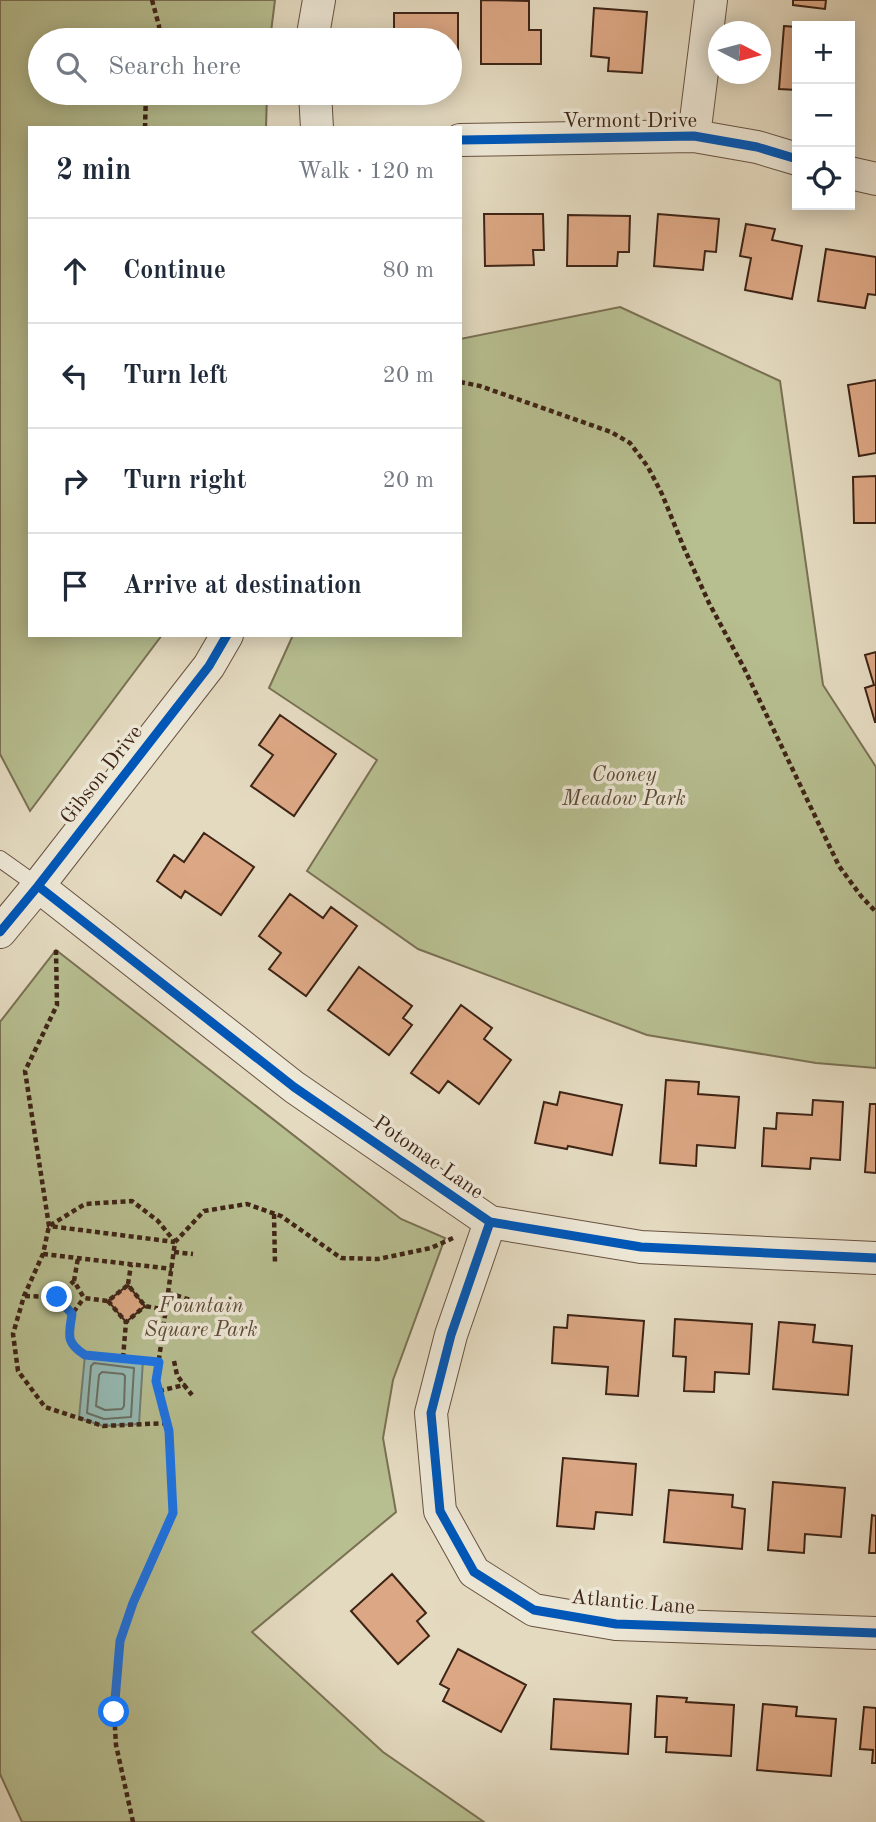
<!DOCTYPE html>
<meta charset="utf-8">
<style>
body{margin:0;font-family:"Old Standard TT",serif;background:#f2f2f3;color:#1f2937}
.controls{position:absolute;right:21px;top:21px;display:grid;overflow:hidden;border-radius:0px;box-shadow:0 4px 18px #0003}
.controls button{width:63px;height:63px;display:grid;place-items:center;padding:0;border:0;border-bottom:2px solid #e0e1e3;background:#fff;color:#1f2937;font:35px sans-serif}
.compass{position:absolute;left:708px;top:21px;width:63px;height:63px;border-radius:50%;background:#fff;box-shadow:0 4px 18px #0003;rotate:96deg}
.stop{position:absolute;width:21px;height:21px;margin:-16px;border:5px solid #1a73e8;border-radius:50%;background:#fff}
.stop.end{background:#1a73e8;border-color:#fff;box-shadow:0 2px 7px #0008}
.list{margin:0;padding:0;list-style:none}
h2{display:flex;justify-content:space-between;align-items:center;height:91px;margin:0;padding:0 28px;font-size:30px}
h2 small{font-size:23px;font-weight:400;color:#747a83}
.list li{display:grid;grid-template-columns:46px 1fr auto;gap:21px;align-items:center;box-sizing:border-box;height:105px;padding:0 28px;border-top:2px solid #e0e1e3}
.list b{display:block;font-size:26px;white-space:nowrap}
.list em{font-size:23px;font-style:normal;color:#747a83}
.icon{flex:none;width:38px;height:38px;fill:none;stroke:currentColor;stroke-width:2;stroke-linecap:round;stroke-linejoin:round}
.map{position:relative;flex:none;width:876px;height:1822px;overflow:hidden}
.search{position:absolute;background:#fff;box-shadow:0 4px 18px #0003;left:28px;top:28px;width:434px;height:77px;display:flex;align-items:center;gap:18px;box-sizing:border-box;padding:0 24px;border-radius:38px;color:#747a83;font-size:26px}
.panel{position:absolute;background:#fff;box-shadow:0 4px 18px #0003;left:28px;top:126px;width:434px;height:511px;border-radius:0px}
.map>svg:first-child{display:block}
.green{fill:#b7be90;stroke:#7a7153;stroke-width:2}
.water{fill:#95bab4;stroke:#727e75;stroke-width:2}
.lines{fill:none;stroke-linecap:round;stroke-linejoin:round}
.shore{stroke:#6a6f65;stroke-width:2}
.building{fill:#dca784;stroke:#3e2416;stroke-width:2}
.lane-casing{stroke:#685240;stroke-width:18}
.street-casing{stroke:#685240;stroke-width:34}
.path{stroke:#3e2416;stroke-width:4.5;stroke-dasharray:5 3.5;stroke-linecap:butt}
.lane{stroke:#ede7d6;stroke-width:16}
.street{stroke:#ede7d6;stroke-width:32}
.cycleway-casing{stroke:#ede7d6;stroke-width:13}
.cycleway{stroke:#0057b8;stroke-width:9}
.route{stroke:#1a73e8;stroke-width:9}
.labels{text-anchor:middle;dominant-baseline:central;stroke-width:7;stroke-linejoin:round;paint-order:stroke}
.street-label{font-size:21px;fill:#3e2416;stroke:#ede7d6}
.park-label{font-size:21px;font-style:italic;fill:#5c4a34;stroke:#ede7d6}
</style>
<div class="map">
<svg width="876" height="1822" viewBox="0 0 876 1822">
<rect width="100%" height="100%" fill="#e4dac0"/>
<filter id="stains"><feTurbulence type="fractalNoise" baseFrequency=".00286" numOctaves="4"/><feColorMatrix values="0 0 0 0 .2 0 0 0 0 .09 0 0 0 0 .02 0 0 0 .5 -.17"/></filter>
<radialGradient id="worn" r=".72"><stop offset=".6" stop-color="#630" stop-opacity="0"/><stop offset="1" stop-color="#630" stop-opacity=".3"/></radialGradient>
<path class="green" d="M0,0H275L270,40H40V93H267L266,128H30V635H162L30,811L0,754Z
M620,307L780,381L823,685L876,767V1068L816,1063L647,1035L418,949L307,871L377,760L269,688L293,635H460V339Z
M56,950L401,1219L445,1238L393,1380L383,1438L396,1512L252,1632L383,1752L484,1822H22L0,1774V1022Z"/>
<path class="water" d="M85,1355L143,1360L139,1424L103,1426L79,1418Z"/>
<g class="lines">
<path class="shore" d="M94,1363L134,1368L131,1417L104,1419L87,1413L91,1366Z
M102,1372L123,1374L125,1376L124,1406L122,1409L105,1410L96,1406L99,1375Z"/>
</g>
<path class="building" d="M481,0L529,1V30H541V64H481Z
M793,0H826L825,9L793,5Z
M594,8L647,12L642,73L608,71L609,58L591,56Z
M394,13H458V62H450V40H394Z
M784,26L797,27V90L779,89Z
M484,214H543L544,250H533L534,265L485,266Z
M658,214L719,219L716,252L705,251L703,270L654,266Z
M568,215L630,216L629,252H618L617,266H567Z
M746,224L775,229L772,240L802,246L792,299L745,290L751,258L740,256Z
M826,249L876,257V295L868,294L865,308L818,301Z
M876,380V453L859,456L848,385Z
M876,476V523H854L853,477Z
M876,652V722H875L865,688L874,685L865,655Z
M280,715L336,754L294,816L251,786L273,755L259,745Z
M204,833L254,867L221,915L185,891L181,898L157,881L174,855L184,862Z
M290,894L323,918L331,907L357,926L306,996L269,969L281,953L259,936Z
M359,967L412,1006L403,1018L412,1025L389,1055L328,1010Z
M461,1005L492,1028L484,1039L511,1060L479,1104L448,1081L439,1093L411,1073Z
M666,1080L699,1082L698,1094L739,1097L735,1148L697,1145L696,1166L660,1163Z
M560,1092L622,1105L612,1155L568,1146L567,1149L535,1143L544,1102L557,1105Z
M813,1100L843,1102L840,1160L811,1158L810,1169L762,1166L764,1128L776,1129L777,1113L812,1115Z
M870,1104H876V1173L865,1172Z
M128,1285L145,1306L126,1322L108,1301Z
M568,1315L644,1321L638,1396L606,1394L608,1367L552,1363L554,1327L567,1328Z
M675,1319L752,1324L749,1374L715,1372L714,1392L684,1391L686,1357L673,1356Z
M779,1322L815,1325L813,1342L852,1346L848,1395L773,1389Z
M563,1458L636,1464L632,1515L596,1512L594,1529L557,1526Z
M773,1482L845,1488L841,1537L805,1534L804,1553L768,1550Z
M669,1490L733,1495L732,1507L745,1509L742,1549L664,1542Z
M872,1515L876,1516V1553H869Z
M392,1574L426,1613L417,1621L429,1636L398,1664L351,1611Z
M458,1649L526,1685L501,1732L443,1701L449,1689L440,1684Z
M657,1696L687,1698L686,1702L734,1705L731,1756L666,1752L667,1737H655Z
M554,1699L631,1704L628,1754L551,1749Z
M763,1704L797,1707L796,1716L836,1719L831,1776L757,1770Z
M864,1707L876,1708V1763H872L873,1750L860,1749Z"/>
<g class="lines">
<g class="lane-casing">
<path id="lane" d="M0,859L38,886"/>
</g>
<g class="street-casing">
<path id="street" d="M312,40L319,0
M315,93L317,128
M694,136L711,0
M460,140L694,136L757,147L797,159
M850,173L876,179
M38,886L294,1087L490,1222L641,1247L876,1258
M0,932L38,886L209,666L227,635
M490,1222L451,1335L431,1413L440,1511L474,1572L534,1610L616,1624L876,1633"/>
</g>
<path class="path" d="M152,0L159,26L160,40
M145,128L146,93
M460,382L480,386L611,432L630,443L648,467L662,494L684,548L709,603L744,668L839,866L861,896L876,912
M56,950L57,1005L25,1071L49,1226L175,1242
M274,1214L275,1264
M174,1252L193,1254
M43,1254L172,1269
M74,1281L78,1258
M128,1284L131,1265
M168,1293L197,1302
M25,1296L57,1297L74,1281L84,1298L108,1301L128,1285L145,1306L166,1310
M57,1297L72,1314L84,1298
M108,1301L126,1322L145,1306
M72,1314C69,1335 65,1342 85,1355L159,1362
M123,1358L126,1322
M174,1361L177,1375L184,1385
M159,1391L184,1385L192,1395
M167,1423L103,1426L45,1407L18,1371L13,1334L24,1296L43,1254L49,1226L85,1204L132,1201L158,1221L175,1242
M133,1822L116,1745L114,1712L120,1641L133,1603L172,1513L169,1431L156,1381L175,1242L204,1211L247,1204L281,1216L341,1258L378,1259L431,1248L453,1238"/>
<use href="#lane" class="lane"/>
<use href="#street" class="street"/>
<g class="cycleway-casing">
<path id="cycleway" d="M460,140L694,136L757,147L797,159
M38,886L294,1087L490,1222L641,1247L876,1258
M0,932L38,886L209,666L227,635
M490,1222L451,1335L431,1413L440,1511L474,1572L534,1610L616,1624L876,1633"/>
</g>
<use href="#cycleway" class="cycleway"/>
</g>
<g class="lines">
<path class="route" d="M57,1297L72,1314C69,1335 65,1342 85,1355L159,1362L156,1381L169,1431L173,1513L133,1603L120,1641L114,1712"/>
</g>
<g class="labels">
<g class="street-label">
<text x="630" y="121">Vermont Drive</text>
<text transform="translate(102 775) rotate(-52)">Gibson Drive</text>
<text transform="translate(428 1158) rotate(35)">Potomac Lane</text>
<text transform="translate(633 1603) rotate(5)">Atlantic Lane</text>
</g>
<g class="park-label">
<text x="624" y="775">Cooney<tspan x="624" dy="24">Meadow Park</tspan></text>
<text x="201" y="1306">Fountain<tspan x="201" dy="24">Square Park</tspan></text>
</g>
</g>
<rect width="100%" height="100%" filter="url(#stains)"/>
<rect width="100%" height="100%" fill="url(#worn)"/>
</svg>
<div class="controls">
<button>+</button>
<button>−</button>
<button><svg class="icon" aria-label="locate" viewBox="0 0 24 24"><circle cx="12" cy="12" r="6"/><path d="M12 2v4M12 18v4M2 12h4M18 12h4"/></svg></button>
</div>
<svg class="compass" viewBox="-18 -18 36 36"><path d="M0-13l5 13h-10z" fill="#e53935"/><path d="M0 13l5-13h-10z" fill="#747a83"/></svg>
<div class="stop" style="left:114px;top:1712px"></div>
<div class="stop end" style="left:57px;top:1297px"></div>
<div class="search"><svg class="icon" aria-label="search" viewBox="0 0 24 24"><circle cx="10" cy="10" r="6"/><path d="M15 15l6 6"/></svg>Search here</div>
<section class="panel">
<h2>2 min<small>Walk · 120 m</small></h2>
<ul class="list">
<li><svg class="icon" aria-label="ahead" viewBox="0 0 24 24"><path d="M12 20V5M6 11l6-6 6 6"/></svg><div><b>Continue</b></div><em>80 m</em></li>
<li><svg class="icon" aria-label="left" viewBox="0 0 24 24"><path d="M17 20v-9H6M10 6l-5 5 5 5"/></svg><div><b>Turn left</b></div><em>20 m</em></li>
<li><svg class="icon" aria-label="right" viewBox="0 0 24 24"><path d="M7 20v-9h11M14 6l5 5-5 5"/></svg><div><b>Turn right</b></div><em>20 m</em></li>
<li><svg class="icon" aria-label="arrive" viewBox="0 0 24 24"><path d="M6 21V4h12l-3 4 3 4H6"/></svg><div><b>Arrive at destination</b></div></li>
</ul>
</section>
</div>
